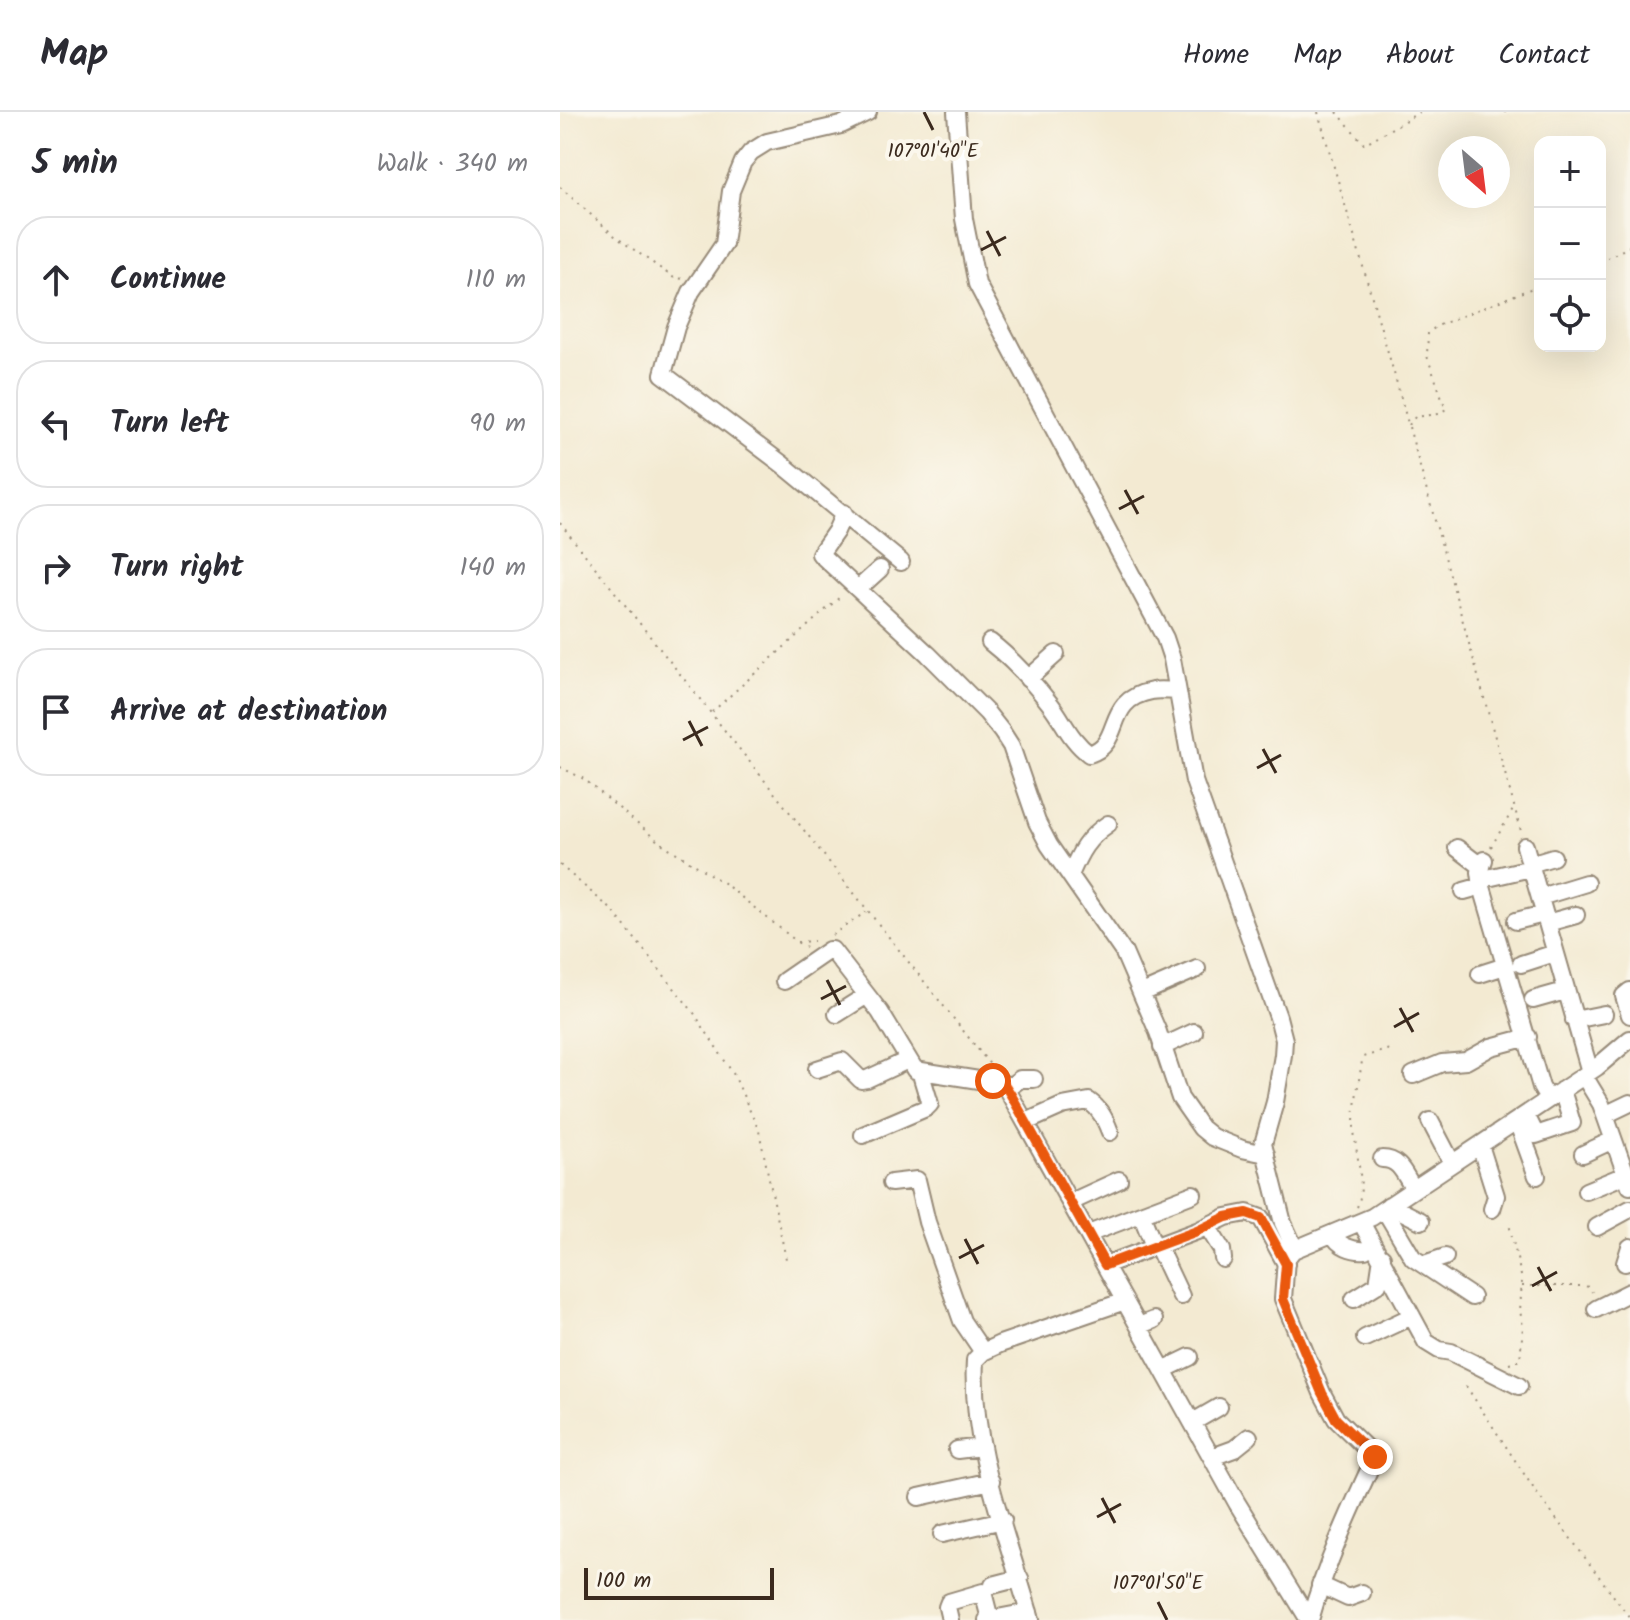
<!DOCTYPE html>
<meta charset="utf-8">
<style>
body{margin:0;font-family:Kalam,sans-serif;background:#f2f2f3;color:#2b2b33}
.controls{position:absolute;right:24px;top:24px;display:grid;overflow:hidden;border-radius:16px;box-shadow:0 8px 32px #0002}
.controls button{width:72px;height:72px;display:grid;place-items:center;padding:0;border:0;border-bottom:2px solid #e1e1e2;background:#fff;color:#2b2b33;font:40px sans-serif}
.compass{position:absolute;left:878px;top:24px;width:72px;height:72px;border-radius:50%;background:#fff;box-shadow:0 8px 32px #0002;rotate:152deg}
.scale{position:absolute;left:24px;bottom:20px;width:190px;box-sizing:border-box;padding-left:8px;border:4px solid #3b2a1e;border-top:0;font-size:22px;line-height:28px;white-space:nowrap;color:#3b2a1e;-webkit-text-stroke:6px #fbf7ec;paint-order:stroke}
.stop{position:absolute;width:24px;height:24px;margin:-18px;border:6px solid #ea580c;border-radius:50%;background:#fff}
.stop.end{background:#ea580c;border-color:#fff;box-shadow:0 2px 8px #0008}
.list{margin:0;padding:0;list-style:none}
h2{display:flex;justify-content:space-between;align-items:center;height:104px;margin:0;padding:0 32px;font-size:34px}
h2 small{font-size:26px;font-weight:400;color:#7c7c81}
.list li{display:grid;grid-template-columns:52px 1fr auto;gap:24px;align-items:center;box-sizing:border-box;height:128px;margin:0 16px 16px;padding:0 16px;border:2px solid #e1e1e2;border-radius:32px}
.list b{display:block;font-size:30px;white-space:nowrap}
.list em{font-size:26px;font-style:normal;color:#7c7c81}
.icon{flex:none;width:44px;height:44px;fill:none;stroke:currentColor;stroke-width:2;stroke-linecap:round;stroke-linejoin:round}
.map{position:relative;flex:none;width:1070px;height:1508px;overflow:hidden}
header{display:flex;align-items:center;gap:48px;box-sizing:border-box;height:112px;padding:0 40px;background:#fff;border-bottom:2px solid #e1e1e2}
header strong{font-size:38px}
nav{display:flex;gap:44px;margin-inline-start:auto;font-size:28px}
main{display:flex}
aside{flex:1;background:#fff}
.map>svg:first-child{display:block}
.lines{fill:none;stroke-linecap:round;stroke-linejoin:round}
.street-casing{stroke:#978a78;stroke-width:20}
.path{stroke:#978a78;stroke-width:2;stroke-dasharray:2 6;stroke-linecap:butt}
.street{stroke:#fff;stroke-width:16}
.route{stroke:#ea580c;stroke-width:10}
.ticks{fill:none;stroke:#3b2a1e;stroke-width:3}
.ticks-label{font-size:20px;text-anchor:middle;fill:#3b2a1e;stroke:#fbf7ec;stroke-width:8;stroke-linejoin:round;paint-order:stroke}
</style>
<header>
<strong>Map</strong>
<nav><a>Home</a><a>Map</a><a>About</a><a>Contact</a></nav>
</header>
<main>
<aside>
<h2>5 min<small>Walk · 340 m</small></h2>
<ul class="list">
<li><svg class="icon" aria-label="ahead" viewBox="0 0 24 24"><path d="M12 20V5M6 11l6-6 6 6"/></svg><div><b>Continue</b></div><em>110 m</em></li>
<li><svg class="icon" aria-label="left" viewBox="0 0 24 24"><path d="M17 20v-9H6M10 6l-5 5 5 5"/></svg><div><b>Turn left</b></div><em>90 m</em></li>
<li><svg class="icon" aria-label="right" viewBox="0 0 24 24"><path d="M7 20v-9h11M14 6l5 5-5 5"/></svg><div><b>Turn right</b></div><em>140 m</em></li>
<li><svg class="icon" aria-label="arrive" viewBox="0 0 24 24"><path d="M6 21V4h12l-3 4 3 4H6"/></svg><div><b>Arrive at destination</b></div></li>
</ul>
</aside>
<div class="map">
<svg width="1070" height="1508" viewBox="0 0 1070 1508">
<rect width="100%" height="100%" fill="#fbf7ec"/>
<filter id="ink" filterUnits="userSpaceOnUse"><feTurbulence type="fractalNoise" baseFrequency=".0125" numOctaves="2"/><feDisplacementMap in="SourceGraphic" scale="16" xChannelSelector="R" yChannelSelector="G"/><feConvolveMatrix kernelMatrix="1 2 1 2 8 2 1 2 1" color-interpolation-filters="sRGB"/></filter>
<filter id="wash" filterUnits="userSpaceOnUse"><feTurbulence type="fractalNoise" baseFrequency=".006" numOctaves="4" result="noise"/><feDisplacementMap in="SourceGraphic" scale="32" xChannelSelector="R" yChannelSelector="G"/><feGaussianBlur stdDeviation="1.8" result="paint"/><feColorMatrix in="noise" values="0 0 0 0 0 0 0 0 0 0 0 0 0 0 0 0 0 1.4 0 .05"/><feComposite in="paint" operator="in"/></filter>
<g filter="url(#wash)">
<rect width="100%" height="100%" fill="#f3ead2"/>
</g>
<g filter="url(#ink)">
<g class="lines">
<g class="street-casing">
<path id="street" d="M308,0L281,13L207,30L191,40L183,50L171,79L164,132L131,180L116,215L103,262L222,352L341,450
M396,0L404,107L417,172L605,526L612,547L634,669L718,905L724,928L723,943L715,990L703,1032L723,1111L735,1137
M284,401L276,419L260,442L368,542L427,601L442,620L451,634L477,710L489,733L564,841L598,920L620,986L641,1016L652,1025L682,1037L706,1042
M298,477L320,457
M430,530C453,548 473,570 491,593C504,610 511,629 529,642C565,631 542,588 592,579C600,577 609,579 617,579
M468,567L496,542
M965,734L1030,960
M897,736L922,755
M924,748L920,760L922,775L981,975L988,987
M970,752L993,745
M510,763C520,740 527,726 548,712
M932,765L971,756
M904,779L922,774
M980,785L1026,771
M956,809L984,802
M987,811L1016,803
M961,852L995,841
M920,862L945,854
M224,869L269,838H272L320,900L355,958L444,972L677,1391L749,1508
M1070,879L1064,884L1070,903
M582,881L637,857
M973,888L1005,879
M277,902L307,883
M1014,908L1044,902
M602,935L634,920
M257,957L282,949L301,968L307,967L348,948
M853,963L882,951L906,949L931,935L968,925
M1024,964L1041,992L1070,1074
M447,977L460,967H474
M966,1003L976,1023L1012,1011L1002,978
M1045,1003L1070,991
M870,1009L892,1051
M957,1009L977,1064
M466,1010L502,994L529,989C540,997 545,1007 550,1020
M303,1023L366,996L370,992L360,959
M920,1033L936,1084L932,1097
M1023,1042L1053,1028
M822,1047C840,1047 844,1062 853,1076
M331,1071L357,1068L367,1110L402,1209L423,1240
M1026,1079L1065,1063
M511,1090L559,1068
M829,1093L861,1109
M824,1097L853,1146L912,1185
M581,1102L594,1134
M801,1110L866,1230L879,1238L891,1240L959,1274
M647,1114L662,1138L663,1147
M1037,1115L1070,1097
M528,1122L633,1082
M773,1122C778,1134 793,1139 805,1138
M597,1133L621,1184
M1065,1151L1070,1135
M864,1152L885,1145
M545,1153L637,1119L666,1105L687,1101L701,1106L726,1152
M794,1187L818,1172L822,1145
M1036,1197L1070,1180
M579,1214L594,1208
M805,1226L852,1204
M603,1258L630,1245
M633,1310L659,1295
M397,1338L422,1335
M652,1345L674,1337L689,1325
M359,1385L431,1369
M382,1422L443,1408
M433,1473L460,1466
M760,1473L788,1486L802,1481
M390,1508L387,1495L389,1490L423,1480L430,1507
M427,1508L469,1500
M471,1508C448,1424 410,1336 415,1248L423,1240L440,1232L565,1189
M750,1508C766,1451 790,1399 815,1345L776,1307L762,1281L723,1187L726,1147L733,1138L812,1105L1037,955L1070,927"/>
</g>
<path class="path" d="M758,0L834,261L961,719
M777,0L804,32L860,0
M944,0H948
M0,75L56,125L114,166L124,167
M1040,150L1070,134
M849,313L855,305L879,302L886,297L867,244L868,221L877,214L980,173
M0,411L432,955
M152,600L281,484
M0,655L24,667L98,729L165,772L241,833L247,835
M931,735L954,696
M0,753L52,798L134,901L174,963L199,1019L226,1147
M272,823L306,800
M237,830L254,829
M797,1095C807,1074 794,1038 794,1013C794,992 799,970 802,949L803,945L830,937
M962,1174H1024L1029,1175L1032,1180
M949,1251L960,1248L963,1214L960,1199L962,1168L949,1112
M906,1274L976,1380L1070,1506"/>
<use href="#street" class="street"/>
</g>
</g>
<g class="lines" filter="url(#ink)">
<path class="route" d="M433,969L444,972L451,983L545,1153L637,1119L666,1105L687,1101L701,1106L726,1152L723,1187L762,1281L776,1307L815,1345"/>
</g>
<path class="ticks" d="M364,0L373,18M427,119L440,144M421,138L446,125M565,378L578,402M559,397L584,384M129,609L142,634M123,628L148,615M703,637L716,661M697,656L721,643M267,868L280,893M261,887L286,874M840,896L853,920M834,915L859,901M405,1127L418,1152M399,1146L424,1133M978,1155L991,1179M972,1174L997,1160M542,1386L555,1411M537,1405L561,1392M598,1490L607,1508"/>
<g class="ticks-label">
<text x="373" y="45">107°01'40"E</text>
<text x="598" y="1477">107°01'50"E</text>
</g>
</svg>
<div class="controls">
<button>+</button>
<button>−</button>
<button><svg class="icon" aria-label="locate" viewBox="0 0 24 24"><circle cx="12" cy="12" r="6"/><path d="M12 2v4M12 18v4M2 12h4M18 12h4"/></svg></button>
</div>
<svg class="compass" viewBox="-18 -18 36 36"><path d="M0-13l5 13h-10z" fill="#e53935"/><path d="M0 13l5-13h-10z" fill="#7c7c81"/></svg>
<div class="scale">100 m</div>
<div class="stop" style="left:433px;top:969px"></div>
<div class="stop end" style="left:815px;top:1345px"></div>
</div>
</main>
